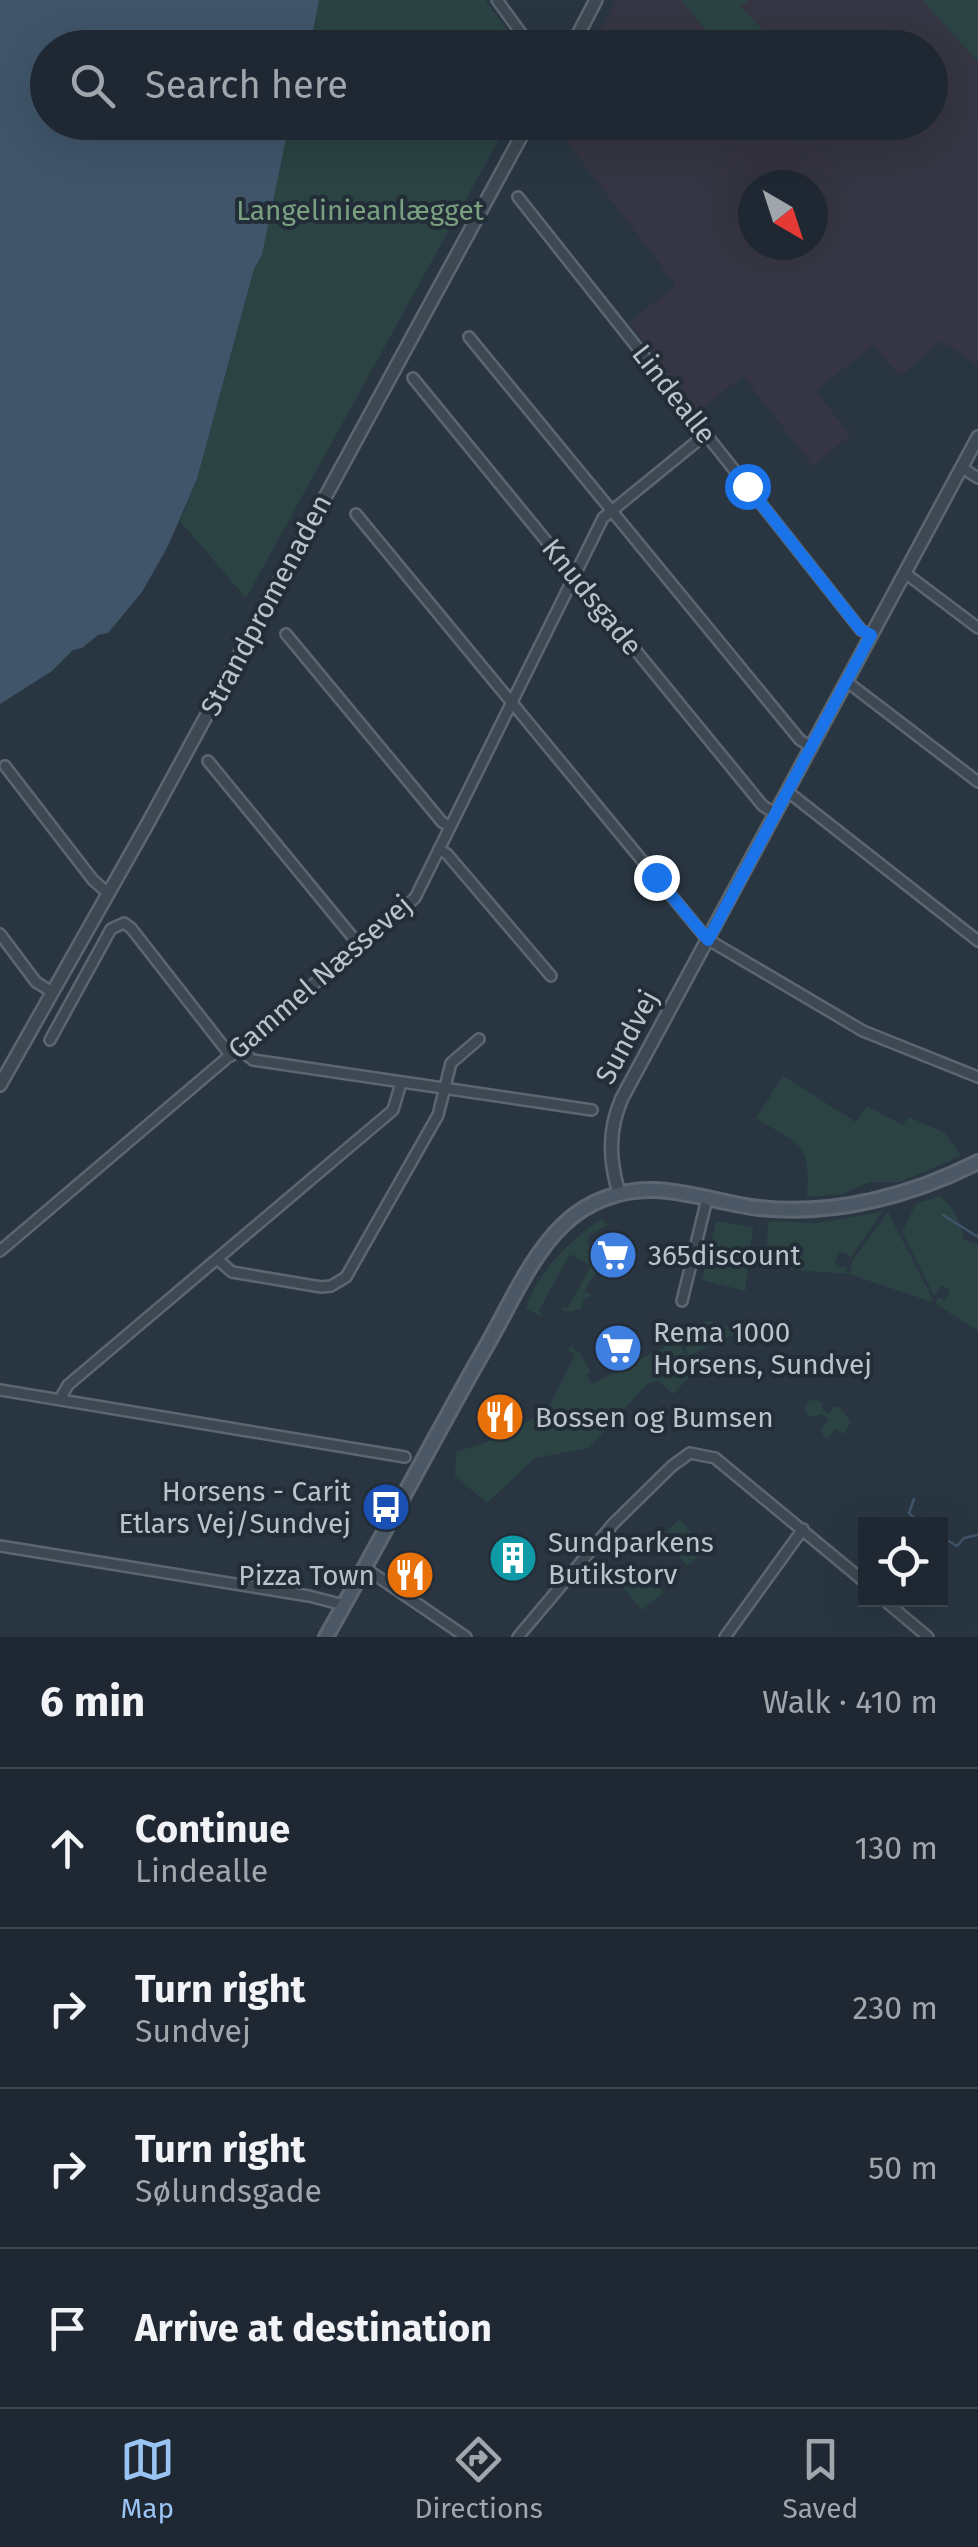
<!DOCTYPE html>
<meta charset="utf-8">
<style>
body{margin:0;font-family:"Fira Sans",sans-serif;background:#27303a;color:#f1f3f6}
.controls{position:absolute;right:30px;bottom:30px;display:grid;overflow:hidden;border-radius:0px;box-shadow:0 10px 40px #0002}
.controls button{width:90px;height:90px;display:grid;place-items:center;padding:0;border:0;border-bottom:2px solid #3c444d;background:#1f2832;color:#f1f3f6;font:50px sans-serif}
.compass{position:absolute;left:738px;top:170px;width:90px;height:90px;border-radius:50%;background:#1f2832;box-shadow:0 10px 40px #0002;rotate:141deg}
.stop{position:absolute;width:30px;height:30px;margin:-22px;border:8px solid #1a73e8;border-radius:50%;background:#fff}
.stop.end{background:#1a73e8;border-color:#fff;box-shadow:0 2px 10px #0008}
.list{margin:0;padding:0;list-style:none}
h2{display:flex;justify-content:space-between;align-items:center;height:130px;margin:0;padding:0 40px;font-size:42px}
h2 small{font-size:32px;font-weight:400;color:#a1a6ac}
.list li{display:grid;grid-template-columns:65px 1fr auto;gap:30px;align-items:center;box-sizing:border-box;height:160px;padding:0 40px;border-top:2px solid #3c444d}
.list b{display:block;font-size:38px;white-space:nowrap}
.list p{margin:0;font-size:32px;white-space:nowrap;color:#a1a6ac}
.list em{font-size:32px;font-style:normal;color:#a1a6ac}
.icon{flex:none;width:55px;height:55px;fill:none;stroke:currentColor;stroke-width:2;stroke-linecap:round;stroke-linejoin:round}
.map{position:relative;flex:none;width:978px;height:1637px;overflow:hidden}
.search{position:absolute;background:#1f2832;box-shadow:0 10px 40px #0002;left:30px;right:30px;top:30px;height:110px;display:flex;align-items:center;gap:25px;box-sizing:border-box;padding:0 35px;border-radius:55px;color:#a1a6ac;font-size:38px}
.sheet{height:770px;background:#1f2832}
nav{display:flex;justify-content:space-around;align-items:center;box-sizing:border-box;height:140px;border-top:2px solid #3c444d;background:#1f2832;font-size:28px;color:#a1a6ac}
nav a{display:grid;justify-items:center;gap:5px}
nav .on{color:#98c3f3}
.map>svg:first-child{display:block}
.medical{fill:#363543;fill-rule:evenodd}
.green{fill:#2b4343}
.water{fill:#40556a}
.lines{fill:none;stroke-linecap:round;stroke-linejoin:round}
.stream{stroke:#40556a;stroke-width:2.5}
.minor-casing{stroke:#5b6670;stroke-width:14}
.tertiary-casing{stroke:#5b6670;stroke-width:16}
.secondary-casing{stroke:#5b6670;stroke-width:18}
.minor{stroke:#3d4852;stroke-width:9}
.tertiary{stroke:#3d4852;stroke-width:11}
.secondary{stroke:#4b5765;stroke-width:12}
.route{stroke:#1a73e8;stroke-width:12}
.labels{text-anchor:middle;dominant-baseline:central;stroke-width:8;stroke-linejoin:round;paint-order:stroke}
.park-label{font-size:28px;fill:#7aa080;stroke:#222d38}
.street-label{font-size:28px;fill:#bac3cc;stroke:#222d38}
.poi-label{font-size:28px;fill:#bac3cc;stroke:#222d38;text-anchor:start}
</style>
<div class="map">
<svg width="978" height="1637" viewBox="0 0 978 1637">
<rect width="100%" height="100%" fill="#293642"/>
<path class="medical" d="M617,0H922L978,62V366L942,341L900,376L873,346L815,391L851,435L813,466L743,376L698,412L629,323L676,285L552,122H930V48L590,47ZM753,185H813V245H753Z"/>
<path class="green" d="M319,0H485L520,47L310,48Z
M681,0H749L741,7L779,47H720Z
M922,0H978V62Z
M287,123H508L246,598L180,521L197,479L254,269L262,255L286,139Z
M783,1076L856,1122L867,1106L902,1125L909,1117L945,1133L961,1156L900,1182H869L843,1194L807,1197C811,1140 800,1146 756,1118Z
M940,1196C951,1205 964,1224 963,1239L978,1245V1331L936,1304L938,1297L945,1301L950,1290L942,1285L934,1296L902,1232L916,1204Z
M882,1212L851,1257L843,1252L838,1254L835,1262L838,1268L846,1266V1274L764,1267L769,1221L815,1223Z
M888,1212L931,1296L932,1302L849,1274L852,1261Z
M602,1219L607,1225L589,1236L587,1242L601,1266L584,1291L591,1295L583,1301L582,1309L565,1312L561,1307L568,1308L591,1266L570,1254L539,1310L543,1317L526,1309C536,1274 571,1238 602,1219Z
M716,1221L753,1227L745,1291L702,1280Z
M707,1321L735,1328L734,1335L688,1356L682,1335Z
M678,1340L694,1372L673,1394L658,1381L648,1383L589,1448L535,1458L487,1503L455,1476L456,1452L508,1435L549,1407L575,1354L568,1350L572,1345L576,1352L579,1351L591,1372L587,1375L592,1384Z
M811,1399L821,1402L823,1410L829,1414L834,1407H839L851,1422L844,1434L836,1429L828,1438L824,1437L821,1429L829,1419L822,1414L810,1417L806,1413L805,1406Z
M680,1519L706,1550L687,1566L662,1535Z
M643,1567L664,1592L642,1610L621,1585Z"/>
<path class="water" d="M0,0H319L310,47L48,48V122L287,123L286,139L262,255L254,269L197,479L168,546L142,592L108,633L98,635L82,648L73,650L52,671L0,704Z"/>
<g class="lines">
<path class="stream" d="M943,1215L978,1237
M914,1499L909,1513L920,1524
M940,1536L957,1546L964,1538L978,1535"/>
<g class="minor-casing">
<path id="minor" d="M497,0L532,48
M518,197L861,630L871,635
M469,337L800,740L810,746
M413,378L763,806L775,813
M961,467L978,478
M356,514L707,939L863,1031L978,1077
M905,573L978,628
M286,634L442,822L450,827
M846,681L978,782
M208,761L360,946
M5,766L93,880L109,894
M787,791L978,941
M439,849L447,854L551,976
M0,934L36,982L52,992
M50,1040L111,929L124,923L131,928L231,1056
M239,1049L253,1060L592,1110
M0,1251L415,898L603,518L706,434
M217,1259L232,1272L321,1287L331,1286L346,1277L438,1115L451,1063L479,1039
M682,1301L707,1199
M0,1390L405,1457
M60,1399L68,1385L393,1110L401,1083
M0,1546L309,1596L344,1605
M365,1568L466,1637
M884,1600L928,1637
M518,1637L613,1524L672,1466L690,1453L715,1458L866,1583
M725,1637L803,1529"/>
</g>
<g class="tertiary-casing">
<path id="tertiary" d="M571,48L596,0
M0,1085L148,823L529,122
M619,1193C609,1160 608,1130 622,1098L978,437"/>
</g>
<g class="secondary-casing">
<path id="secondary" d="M326,1637C381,1540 432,1441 487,1345C510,1305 531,1255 564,1224C588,1201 621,1189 654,1190C689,1191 724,1204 759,1208C834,1216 911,1196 978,1162"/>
</g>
<use href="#minor" class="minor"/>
<use href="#tertiary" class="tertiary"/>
<use href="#secondary" class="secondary"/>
</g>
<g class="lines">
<path class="route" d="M656,877L708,940L871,635L861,630L747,486"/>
</g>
<defs>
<g id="supermarket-disc" transform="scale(2.5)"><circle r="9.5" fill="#3f7fe0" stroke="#222d38"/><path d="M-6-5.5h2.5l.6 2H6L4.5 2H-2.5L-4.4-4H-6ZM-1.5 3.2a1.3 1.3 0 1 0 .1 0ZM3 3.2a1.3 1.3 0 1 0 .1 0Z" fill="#fff"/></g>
<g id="restaurant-disc" transform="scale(2.5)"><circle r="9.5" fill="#e8710a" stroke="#222d38"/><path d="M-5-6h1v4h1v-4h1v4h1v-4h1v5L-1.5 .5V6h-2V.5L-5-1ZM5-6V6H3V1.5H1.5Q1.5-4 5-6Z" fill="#fff"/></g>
<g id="bus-disc" transform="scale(2.5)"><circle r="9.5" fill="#1a4fb4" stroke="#222d38"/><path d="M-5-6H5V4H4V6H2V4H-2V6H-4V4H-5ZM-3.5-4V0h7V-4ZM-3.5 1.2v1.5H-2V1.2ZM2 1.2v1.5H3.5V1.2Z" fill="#fff"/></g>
<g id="building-disc" transform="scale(2.5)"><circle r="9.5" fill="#0f9aa8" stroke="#222d38"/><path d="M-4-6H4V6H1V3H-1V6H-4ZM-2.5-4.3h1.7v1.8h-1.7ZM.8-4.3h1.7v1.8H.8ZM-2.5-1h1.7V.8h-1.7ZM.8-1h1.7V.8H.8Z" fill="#fff"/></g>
</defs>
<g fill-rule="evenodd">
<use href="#supermarket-disc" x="613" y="1255"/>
<use href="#supermarket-disc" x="618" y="1348"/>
<use href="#restaurant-disc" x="500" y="1417"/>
<use href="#bus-disc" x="386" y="1507"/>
<use href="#building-disc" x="513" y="1558"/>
<use href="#restaurant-disc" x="410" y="1575"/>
</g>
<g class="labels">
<g class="park-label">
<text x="360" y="210">Langelinieanlægget</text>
</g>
<g class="street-label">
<text transform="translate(674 394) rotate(52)">Lindealle</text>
<text transform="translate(592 597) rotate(51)">Knudsgade</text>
<text transform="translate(266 605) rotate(-62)">Strandpromenaden</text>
<text transform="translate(320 977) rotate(-41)">Gammel Næssevej</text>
<text transform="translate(627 1037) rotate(-62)">Sundvej</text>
</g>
<g class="poi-label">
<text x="648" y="1255">365discount</text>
<text x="653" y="1332">Rema 1000<tspan x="653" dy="32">Horsens, Sundvej</tspan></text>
<text x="535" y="1417">Bossen og Bumsen</text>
<text x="351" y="1491" text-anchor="end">Horsens - Carit<tspan x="351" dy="32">Etlars Vej/Sundvej</tspan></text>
<text x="548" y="1542">Sundparkens<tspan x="548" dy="32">Butikstorv</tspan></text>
<text x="375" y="1575" text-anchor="end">Pizza Town</text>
</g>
</g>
</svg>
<div class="controls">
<button><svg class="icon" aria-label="locate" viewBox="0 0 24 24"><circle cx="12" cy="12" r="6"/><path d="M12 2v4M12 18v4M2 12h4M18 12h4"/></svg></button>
</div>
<svg class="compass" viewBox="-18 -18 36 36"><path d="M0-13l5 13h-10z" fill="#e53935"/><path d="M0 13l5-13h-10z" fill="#a1a6ac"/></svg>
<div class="stop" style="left:747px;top:486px"></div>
<div class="stop end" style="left:656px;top:877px"></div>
<div class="search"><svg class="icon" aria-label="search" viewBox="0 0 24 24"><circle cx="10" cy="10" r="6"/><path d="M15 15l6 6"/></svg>Search here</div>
</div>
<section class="sheet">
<h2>6 min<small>Walk · 410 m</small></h2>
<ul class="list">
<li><svg class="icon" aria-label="ahead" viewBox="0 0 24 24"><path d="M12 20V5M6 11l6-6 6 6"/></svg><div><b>Continue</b><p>Lindealle</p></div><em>130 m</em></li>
<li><svg class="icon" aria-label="right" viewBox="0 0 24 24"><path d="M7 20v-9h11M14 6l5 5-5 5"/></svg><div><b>Turn right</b><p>Sundvej</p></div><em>230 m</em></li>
<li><svg class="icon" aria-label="right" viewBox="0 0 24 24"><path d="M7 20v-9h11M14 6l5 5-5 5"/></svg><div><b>Turn right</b><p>Sølundsgade</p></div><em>50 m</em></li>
<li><svg class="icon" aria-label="arrive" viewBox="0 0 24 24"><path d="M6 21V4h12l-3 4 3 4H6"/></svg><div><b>Arrive at destination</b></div></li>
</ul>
</section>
<nav>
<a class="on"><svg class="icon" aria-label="map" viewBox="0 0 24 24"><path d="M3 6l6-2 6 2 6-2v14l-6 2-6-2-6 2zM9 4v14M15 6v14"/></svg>Map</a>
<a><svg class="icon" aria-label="directions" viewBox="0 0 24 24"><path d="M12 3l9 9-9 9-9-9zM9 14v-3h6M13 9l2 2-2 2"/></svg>Directions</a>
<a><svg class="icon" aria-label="saved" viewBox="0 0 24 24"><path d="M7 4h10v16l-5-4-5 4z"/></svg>Saved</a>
</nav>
